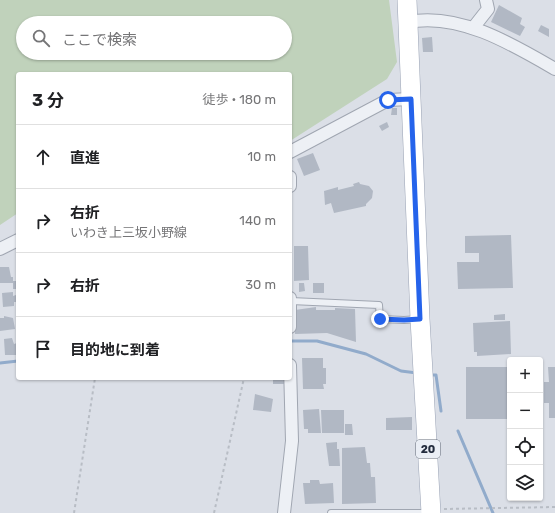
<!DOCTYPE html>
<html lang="ja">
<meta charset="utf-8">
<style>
body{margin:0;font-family:Rubik,"Noto Sans JP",sans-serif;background:#f6f6f6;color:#202124}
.controls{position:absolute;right:12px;bottom:12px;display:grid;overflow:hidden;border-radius:4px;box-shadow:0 1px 3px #0004}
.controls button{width:36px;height:36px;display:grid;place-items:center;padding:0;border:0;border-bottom:1px solid #e0e0e0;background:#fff;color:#202124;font:20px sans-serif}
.stop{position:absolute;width:12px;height:12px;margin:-9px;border:3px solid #2563eb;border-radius:50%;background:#fff}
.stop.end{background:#2563eb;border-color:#fff;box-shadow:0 1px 4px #0008}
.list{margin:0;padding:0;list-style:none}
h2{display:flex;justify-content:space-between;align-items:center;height:52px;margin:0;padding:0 16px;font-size:17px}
h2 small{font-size:13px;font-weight:400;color:#757577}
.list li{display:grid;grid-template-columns:26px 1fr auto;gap:12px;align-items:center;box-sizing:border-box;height:64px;padding:0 16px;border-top:1px solid #e0e0e0}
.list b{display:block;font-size:15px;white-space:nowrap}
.list p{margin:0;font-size:13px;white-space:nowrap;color:#757577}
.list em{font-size:13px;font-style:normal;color:#757577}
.icon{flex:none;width:22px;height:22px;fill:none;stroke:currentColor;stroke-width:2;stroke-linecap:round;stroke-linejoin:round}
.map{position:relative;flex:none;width:555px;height:513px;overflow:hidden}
.search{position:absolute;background:#fff;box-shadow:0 1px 3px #0004;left:16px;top:16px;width:276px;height:44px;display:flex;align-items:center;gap:10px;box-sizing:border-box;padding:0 14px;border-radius:22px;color:#757577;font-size:15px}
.panel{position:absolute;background:#fff;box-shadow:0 1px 3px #0004;left:16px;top:72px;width:276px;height:308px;border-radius:4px}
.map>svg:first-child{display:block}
.green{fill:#c0d2bb;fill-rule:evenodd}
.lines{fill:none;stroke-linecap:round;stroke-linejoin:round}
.stream{stroke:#91abcb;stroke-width:3}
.building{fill:#b1b8c4}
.lane-casing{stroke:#a0a6b1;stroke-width:8}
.street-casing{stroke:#a0a6b1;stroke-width:14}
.primary-casing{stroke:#99a2b4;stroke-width:20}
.path{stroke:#b8bdc5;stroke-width:2;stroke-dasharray:3 3;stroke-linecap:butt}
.lane{stroke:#edf0f5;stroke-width:6}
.street{stroke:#edf0f5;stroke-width:12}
.primary{stroke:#fff;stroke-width:19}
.route{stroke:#2563eb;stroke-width:5}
.labels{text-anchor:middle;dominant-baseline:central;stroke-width:3;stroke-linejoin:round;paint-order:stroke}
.shield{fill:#eaeef5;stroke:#5f6675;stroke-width:1}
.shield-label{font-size:11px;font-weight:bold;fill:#232c3e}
</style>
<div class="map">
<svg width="555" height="513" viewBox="0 0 555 513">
<rect width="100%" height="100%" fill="#dbdfe7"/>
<path class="green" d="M0,0H389L397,62L387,79L290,141V74H18V213L0,225ZM23,23H285V53H23Z"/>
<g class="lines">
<path class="stream" d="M290,341H317L366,354L401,371L417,373
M0,363L18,361
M430,375H436L441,411
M458,431L493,513"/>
</g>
<path class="building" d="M499,5L522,18L520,24L525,27L520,36L491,22Z
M541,25L549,29V37L538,31Z
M432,37L433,52H423L422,38Z
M392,108H397V115H391Z
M387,122L389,127L382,131L379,126Z
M313,153L320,170L304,176L297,159Z
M359,182L360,184L369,186L373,191L372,198L366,204V206L334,213L331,203L325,205L324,191L338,187V190L354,186L353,184Z
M511,235L513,288L458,289L457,262H479V253H465V236Z
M294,246H308L309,280L294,281Z
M0,267H9L11,277H13V281H18V289H13V283H0Z
M299,283H304L305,291L299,292Z
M313,283H324V293H313Z
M13,292V296L16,295L17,302H14V306L3,307L2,293Z
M316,307V310H335V308L355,309L356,342L327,333L295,334V310Z
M505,314V320H494V315Z
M4,316L13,318L15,329L0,331V318H4Z
M510,321L511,354L477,356V352H474L473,323Z
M12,338L14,344L17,343L18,355H5L4,339Z
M302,358H323V368H326V384H323L324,389H303Z
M466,367H510V419H466Z
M548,367H555V418H549V403H544V382H549Z
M273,378H284V384H273Z
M255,394L273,399L271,412L253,410Z
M319,409L321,433H308V429H304L303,410Z
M321,410H344V433H322Z
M412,417V430H386V418Z
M345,424H352L353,435H345Z
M337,442V449H339L340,466H329L326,443Z
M365,447L367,463H370L371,477H375L376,503L342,504V448Z
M310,480H319L320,484L333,483L334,503L305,504L303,483H310Z"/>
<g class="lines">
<g class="lane-casing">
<path id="lane" d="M291,301L379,305L380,319L404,320L419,319
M331,513H428"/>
</g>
<g class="street-casing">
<path id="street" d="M408,22C459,12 512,44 555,69
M473,28L488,9L486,0
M290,152L388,100L411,99
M290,177V186
M0,249L18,240
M290,298V327
M284,513L292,441L290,365"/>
</g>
<g class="primary-casing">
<path id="primary" d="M407,0L420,319L431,513"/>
</g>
<path class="path" d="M444,509L555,507
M74,513L95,378
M214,513L244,378"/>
<use href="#lane" class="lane"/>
<use href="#street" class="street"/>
<use href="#primary" class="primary"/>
</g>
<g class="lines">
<path class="route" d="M380,319L404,320L420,319L411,99L388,100"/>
</g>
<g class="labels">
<rect class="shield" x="416" y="440" width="24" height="18" rx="3"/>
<g class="shield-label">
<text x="428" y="449">20</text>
</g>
</g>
</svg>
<div class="controls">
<button>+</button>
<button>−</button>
<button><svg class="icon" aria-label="locate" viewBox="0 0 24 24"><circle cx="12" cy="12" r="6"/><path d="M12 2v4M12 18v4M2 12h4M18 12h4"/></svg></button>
<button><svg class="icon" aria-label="layers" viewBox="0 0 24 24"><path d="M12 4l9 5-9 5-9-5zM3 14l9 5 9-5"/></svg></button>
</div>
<div class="stop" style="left:388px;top:100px"></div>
<div class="stop end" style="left:380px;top:319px"></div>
<div class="search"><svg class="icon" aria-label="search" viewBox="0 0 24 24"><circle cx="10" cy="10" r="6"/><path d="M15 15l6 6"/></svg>ここで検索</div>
<section class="panel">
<h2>3 分<small>徒歩 · 180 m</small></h2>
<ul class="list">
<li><svg class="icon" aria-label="ahead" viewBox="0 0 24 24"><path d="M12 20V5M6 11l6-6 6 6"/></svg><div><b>直進</b></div><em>10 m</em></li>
<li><svg class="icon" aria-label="right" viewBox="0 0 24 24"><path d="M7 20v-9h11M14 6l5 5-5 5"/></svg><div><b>右折</b><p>いわき上三坂小野線</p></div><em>140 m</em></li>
<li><svg class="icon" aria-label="right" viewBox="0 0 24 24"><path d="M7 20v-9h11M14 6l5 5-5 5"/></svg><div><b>右折</b></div><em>30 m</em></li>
<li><svg class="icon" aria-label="arrive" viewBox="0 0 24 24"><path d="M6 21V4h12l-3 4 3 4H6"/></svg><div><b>目的地に到着</b></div></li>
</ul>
</section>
</div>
